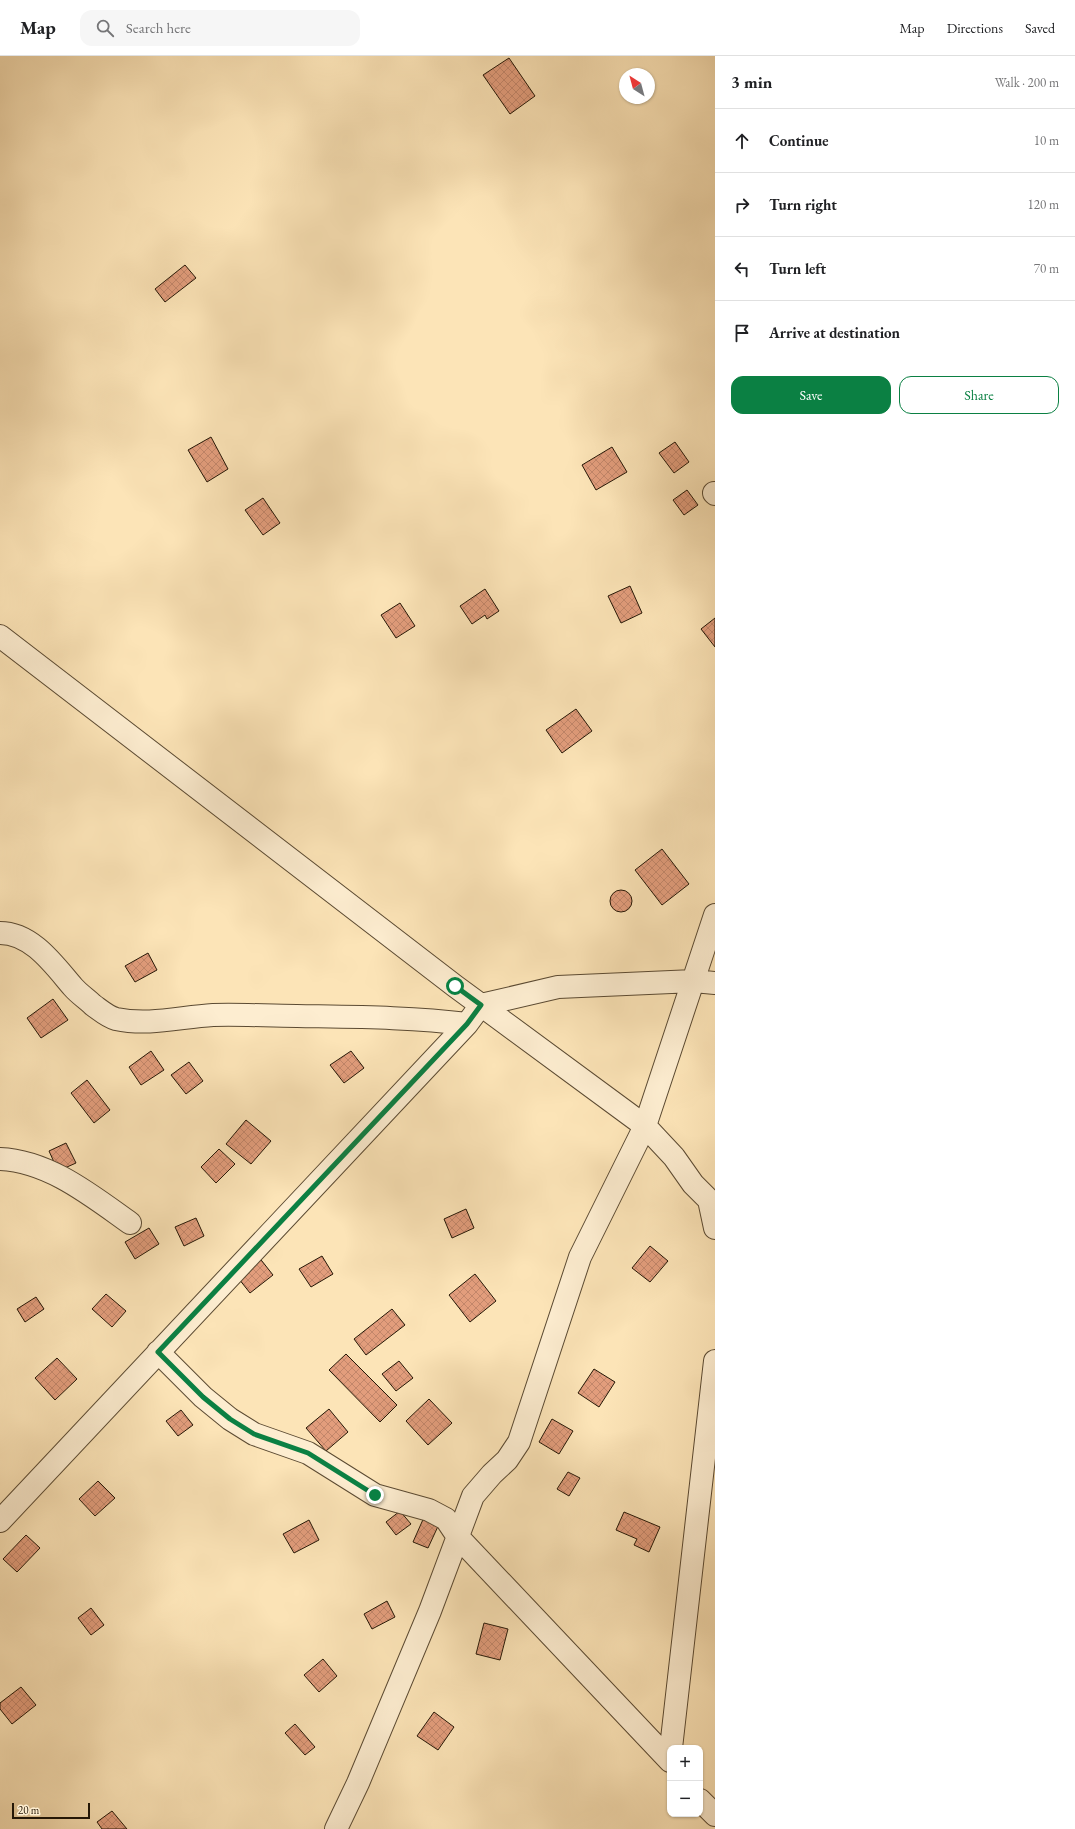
<!DOCTYPE html>
<meta charset="utf-8">
<style>
body{margin:0;font-family:"EB Garamond",serif;background:#f6f6f6;color:#202124}
.controls{position:absolute;right:12px;bottom:12px;display:grid;overflow:hidden;border-radius:8px;box-shadow:0 1px 3px #0004}
.controls button{width:36px;height:36px;display:grid;place-items:center;padding:0;border:0;border-bottom:1px solid #e0e0e0;background:#fff;color:#202124;font:20px sans-serif}
.compass{position:absolute;left:619px;top:12px;width:36px;height:36px;border-radius:50%;background:#fff;box-shadow:0 1px 3px #0004;rotate:324deg}
.scale{position:absolute;left:12px;bottom:10px;width:78px;box-sizing:border-box;padding-left:4px;border:2px solid #251706;border-top:0;font-size:11px;line-height:14px;white-space:nowrap;color:#251706;-webkit-text-stroke:3px #fdedd0;paint-order:stroke}
.stop{position:absolute;width:12px;height:12px;margin:-9px;border:3px solid #0b8043;border-radius:50%;background:#fff}
.stop.end{background:#0b8043;border-color:#fff;box-shadow:0 1px 4px #0008}
.list{margin:0;padding:0;list-style:none}
h2{display:flex;justify-content:space-between;align-items:center;height:52px;margin:0;padding:0 16px;font-size:17px}
h2 small{font-size:13px;font-weight:400;color:#757577}
.list li{display:grid;grid-template-columns:26px 1fr auto;gap:12px;align-items:center;box-sizing:border-box;height:64px;padding:0 16px;border-top:1px solid #e0e0e0}
.list b{display:block;font-size:15px;white-space:nowrap}
.list em{font-size:13px;font-style:normal;color:#757577}
.actions{display:flex;gap:8px;padding:12px 16px}
.actions a{flex:1;padding:9px 0;border:1px solid #0b8043;border-radius:12px;text-align:center;font-size:14px;color:#0b8043}
.actions .main{background:#0b8043;color:#fff}
.icon{flex:none;width:22px;height:22px;fill:none;stroke:currentColor;stroke-width:2;stroke-linecap:round;stroke-linejoin:round}
.map{position:relative;flex:none;width:715px;height:1773px;overflow:hidden}
header{display:flex;align-items:center;gap:24px;box-sizing:border-box;height:56px;padding:0 20px;background:#fff;border-bottom:1px solid #e0e0e0}
header strong{font-size:19px}
nav{display:flex;gap:22px;margin-inline-start:auto;font-size:14px}
.search{width:280px;height:36px;background:#f6f6f6;display:flex;align-items:center;gap:10px;box-sizing:border-box;padding:0 14px;border-radius:12px;color:#757577;font-size:15px}
main{display:flex}
aside{flex:1;background:#fff}
.map>svg:first-child{display:block}
.building{fill:url(#building-cross-hatch);stroke:#251706}
.lines{fill:none;stroke-linecap:round;stroke-linejoin:round}
.minor-casing{stroke:#5b4a32;stroke-width:24}
.minor{stroke:#fdedd0;stroke-width:22}
.route{stroke:#0b8043;stroke-width:5}
</style>
<header>
<strong>Map</strong>
<div class="search"><svg class="icon" aria-label="search" viewBox="0 0 24 24"><circle cx="10" cy="10" r="6"/><path d="M15 15l6 6"/></svg>Search here</div>
<nav><a>Map</a><a>Directions</a><a>Saved</a></nav>
</header>
<main>
<div class="map">
<svg width="715" height="1773" viewBox="0 0 715 1773">
<defs>
<pattern id="building-cross-hatch" width="8" height="8" patternUnits="userSpaceOnUse"><rect width="8" height="8" fill="#e29d7c"/><path d="M0 0l8 8M0 8l8-8" fill="none" stroke="#c2866a"/></pattern>
</defs>
<rect width="100%" height="100%" fill="#fce4b7"/>
<filter id="stains"><feTurbulence type="fractalNoise" baseFrequency=".005" numOctaves="4"/><feColorMatrix values="0 0 0 0 .2 0 0 0 0 .09 0 0 0 0 .02 0 0 0 .5 -.17"/></filter>
<radialGradient id="worn" r=".72"><stop offset=".6" stop-color="#630" stop-opacity="0"/><stop offset="1" stop-color="#630" stop-opacity=".3"/></radialGradient>
<path class="building" d="M509,2L535,40L510,58L483,19Z
M185,209L196,222L165,246L155,233Z
M211,381L228,413L207,426L188,394Z
M675,386L689,406L674,417L659,397Z
M612,391L627,416L596,434L582,409Z
M687,434L698,449L684,459L673,444Z
M263,442L280,467L263,479L245,454Z
M630,530L642,557L621,567L608,540Z
M485,533L499,555L487,563L485,559L472,568L460,550Z
M400,547L415,570L396,582L381,559Z
M715,562V591L701,573Z
M576,653L592,675L562,697L546,674Z
M662,793L689,828L662,849L635,814Z
M610 845a11 11 0 1 1 22 0a11 11 0 1 1-22 0Z
M148,897L157,914L135,926L125,910Z
M53,943L68,964L41,982L27,962Z
M151,995L164,1014L141,1029L129,1011Z
M351,995L364,1012L344,1027L330,1009Z
M189,1006L203,1025L186,1038L171,1019Z
M87,1024L110,1054L94,1067L71,1037Z
M246,1064L271,1085L251,1108L226,1088Z
M66,1087L76,1107L58,1115L49,1095Z
M219,1093L235,1108L216,1127L201,1111Z
M466,1153L474,1172L452,1182L444,1163Z
M196,1162L204,1180L184,1190L175,1171Z
M149,1172L159,1188L135,1203L125,1186Z
M650,1190L668,1205L650,1226L632,1212Z
M258,1200L273,1219L250,1237L235,1218Z
M322,1200L333,1218L311,1231L299,1213Z
M475,1218L496,1245L470,1266L449,1239Z
M106,1238L126,1255L112,1271L92,1253Z
M36,1241L44,1253L25,1266L17,1253Z
M392,1253L405,1269L366,1299L354,1283Z
M346,1298L397,1349L380,1366L329,1314Z
M57,1302L77,1323L55,1344L35,1322Z
M399,1305L413,1322L396,1335L382,1318Z
M594,1313L615,1326L599,1351L578,1337Z
M429,1343L452,1367L428,1389L406,1365Z
M329,1353L348,1376L326,1395L306,1372Z
M181,1354L193,1369L178,1380L166,1365Z
M552,1363L573,1375L559,1398L539,1386Z
M568,1416L580,1422L569,1440L557,1433Z
M98,1425L115,1442L95,1460L79,1443Z
M400,1455L411,1468L396,1479L386,1466Z
M624,1456L660,1471L649,1496L634,1489L637,1483L616,1474Z
M425,1459L440,1466L428,1492L413,1486Z
M309,1464L319,1484L294,1497L283,1478Z
M26,1479L40,1492L17,1516L3,1503Z
M387,1545L395,1561L372,1573L364,1558Z
M91,1552L104,1569L91,1579L78,1562Z
M484,1567L508,1573L500,1604L476,1598Z
M323,1603L337,1620L319,1636L304,1619Z
M21,1631L36,1649L12,1668L0,1653V1647Z
M434,1656L454,1671L438,1694L417,1680Z
M295,1668L315,1691L305,1699L285,1677Z
M112,1755L127,1773H102L97,1766Z"/>
<g class="lines">
<g class="minor-casing">
<path id="minor" d="M714,437L715,438
M0,580L455,930L645,1070L674,1101L693,1128L709,1144L715,1172
M0,877C32,877 54,909 73,931C79,938 87,943 93,949C100,954 108,961 116,963C149,970 180,961 213,959C241,958 269,960 297,960C354,961 411,961 467,968
M0,1103C49,1105 92,1140 130,1167
M158,1296L203,1341L230,1363L254,1378L308,1397L375,1439L429,1454L446,1463L458,1481L670,1705
M0,1465L467,968L481,949L558,931L694,925L715,927
M671,1692L715,1305
M700,1744L715,1759
M336,1773L358,1727L430,1555L473,1440L492,1418L507,1404L519,1386L580,1201L645,1070L715,859"/>
</g>
<use href="#minor" class="minor"/>
</g>
<g class="lines">
<path class="route" d="M375,1439L308,1397L254,1378L230,1363L203,1341L158,1296L467,968L481,949L455,930"/>
</g>
<rect width="100%" height="100%" filter="url(#stains)"/>
<rect width="100%" height="100%" fill="url(#worn)"/>
</svg>
<div class="controls">
<button>+</button>
<button>−</button>
</div>
<svg class="compass" viewBox="-18 -18 36 36"><path d="M0-13l5 13h-10z" fill="#e53935"/><path d="M0 13l5-13h-10z" fill="#757577"/></svg>
<div class="scale">20 m</div>
<div class="stop" style="left:455px;top:930px"></div>
<div class="stop end" style="left:375px;top:1439px"></div>
</div>
<aside>
<h2>3 min<small>Walk · 200 m</small></h2>
<ul class="list">
<li><svg class="icon" aria-label="ahead" viewBox="0 0 24 24"><path d="M12 20V5M6 11l6-6 6 6"/></svg><div><b>Continue</b></div><em>10 m</em></li>
<li><svg class="icon" aria-label="right" viewBox="0 0 24 24"><path d="M7 20v-9h11M14 6l5 5-5 5"/></svg><div><b>Turn right</b></div><em>120 m</em></li>
<li><svg class="icon" aria-label="left" viewBox="0 0 24 24"><path d="M17 20v-9H6M10 6l-5 5 5 5"/></svg><div><b>Turn left</b></div><em>70 m</em></li>
<li><svg class="icon" aria-label="arrive" viewBox="0 0 24 24"><path d="M6 21V4h12l-3 4 3 4H6"/></svg><div><b>Arrive at destination</b></div></li>
</ul>
<div class="actions"><a class="main">Save</a><a>Share</a></div>
</aside>
</main>
